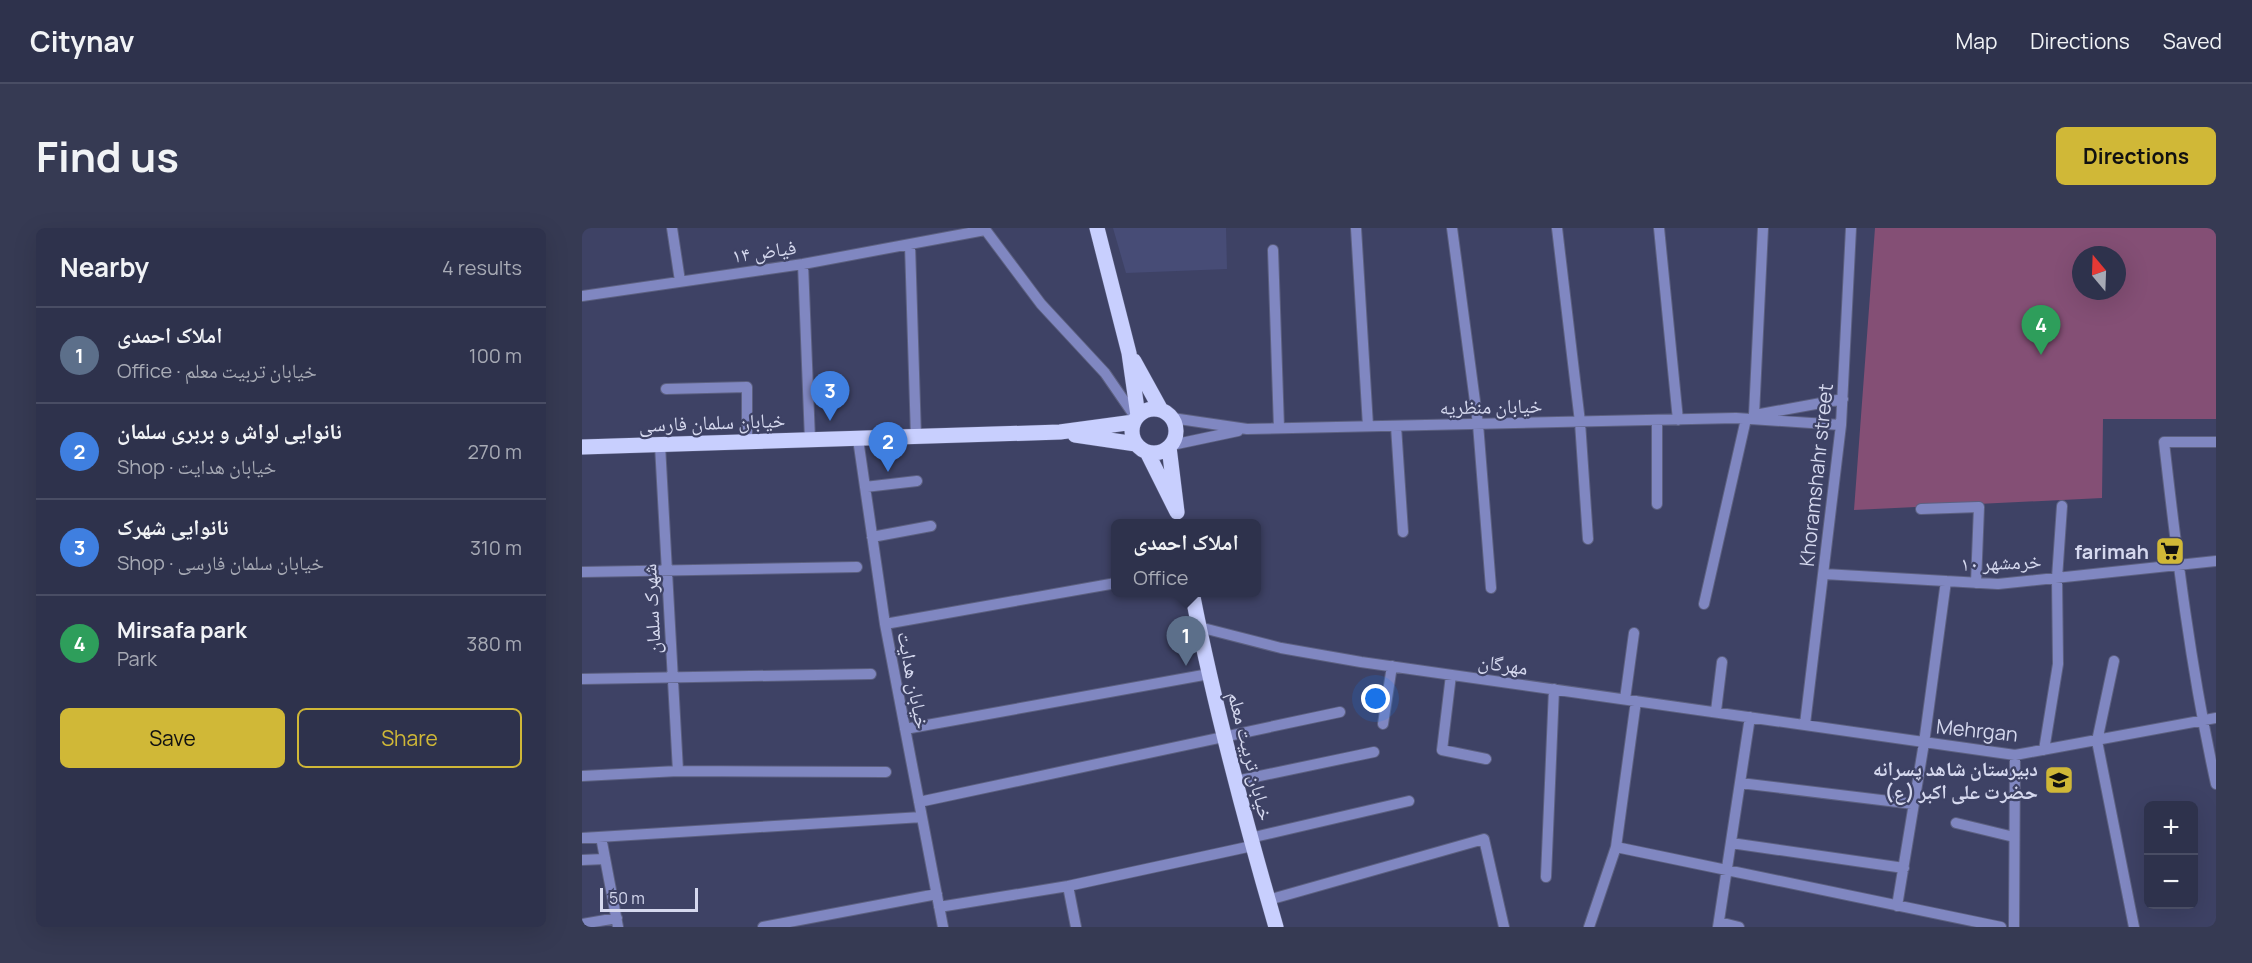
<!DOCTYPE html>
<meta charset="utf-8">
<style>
body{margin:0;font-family:Manrope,"Noto Naskh Arabic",sans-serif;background:#363a53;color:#f1f3f6}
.controls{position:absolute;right:18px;bottom:18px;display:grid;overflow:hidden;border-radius:9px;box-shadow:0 6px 24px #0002}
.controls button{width:54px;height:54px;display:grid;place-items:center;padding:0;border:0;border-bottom:2px solid #494d64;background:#2e324c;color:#f1f3f6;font:30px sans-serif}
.compass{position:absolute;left:1490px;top:18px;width:54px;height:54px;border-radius:50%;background:#2e324c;box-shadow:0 6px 24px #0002;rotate:341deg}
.scale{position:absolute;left:18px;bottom:15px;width:98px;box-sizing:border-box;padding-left:6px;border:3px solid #d5d8ee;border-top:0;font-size:16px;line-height:21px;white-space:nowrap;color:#d5d8ee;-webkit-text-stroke:4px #3e4265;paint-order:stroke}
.you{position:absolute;left:794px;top:471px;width:21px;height:21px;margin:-15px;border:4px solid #fff;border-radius:50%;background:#1a73e8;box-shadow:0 0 0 9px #1a73e833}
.badge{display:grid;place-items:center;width:39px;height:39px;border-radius:50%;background:#d0b837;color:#fff;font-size:20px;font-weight:700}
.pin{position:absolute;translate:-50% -50px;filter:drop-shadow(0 2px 3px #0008)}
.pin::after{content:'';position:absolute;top:32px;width:21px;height:18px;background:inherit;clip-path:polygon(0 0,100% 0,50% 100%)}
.popup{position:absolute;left:529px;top:291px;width:150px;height:78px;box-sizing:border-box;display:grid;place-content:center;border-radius:9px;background:#2e324c;filter:drop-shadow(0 2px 4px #0005);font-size:20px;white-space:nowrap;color:#a7aab5}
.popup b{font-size:22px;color:#f1f3f6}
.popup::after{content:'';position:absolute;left:50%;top:100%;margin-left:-12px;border:12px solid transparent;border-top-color:#2e324c}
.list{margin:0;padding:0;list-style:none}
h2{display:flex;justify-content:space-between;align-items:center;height:78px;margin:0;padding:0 24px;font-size:26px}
h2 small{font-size:20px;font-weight:400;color:#a7aab5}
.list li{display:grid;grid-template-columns:39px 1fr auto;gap:18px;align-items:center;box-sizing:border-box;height:96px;padding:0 24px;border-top:2px solid #494d64}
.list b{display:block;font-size:22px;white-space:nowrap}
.list p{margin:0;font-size:20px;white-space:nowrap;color:#a7aab5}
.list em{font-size:20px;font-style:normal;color:#a7aab5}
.actions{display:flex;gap:12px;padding:18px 24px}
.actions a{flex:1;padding:14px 0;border:2px solid #d0b837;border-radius:9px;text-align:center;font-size:21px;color:#d0b837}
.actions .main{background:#d0b837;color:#111}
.map{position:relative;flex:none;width:1634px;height:699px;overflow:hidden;border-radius:9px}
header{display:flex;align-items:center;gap:36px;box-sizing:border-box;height:84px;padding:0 30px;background:#2e324c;border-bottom:2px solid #494d64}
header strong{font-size:28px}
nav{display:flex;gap:33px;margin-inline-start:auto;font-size:21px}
.intro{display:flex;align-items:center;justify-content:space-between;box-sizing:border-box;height:144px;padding:0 36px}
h1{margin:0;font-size:42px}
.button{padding:15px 27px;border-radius:9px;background:#d0b837;color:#111;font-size:21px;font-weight:700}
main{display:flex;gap:36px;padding:0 36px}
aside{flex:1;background:#2e324c;border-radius:9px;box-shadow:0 6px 24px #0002}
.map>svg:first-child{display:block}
.built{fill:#474c76}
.green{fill:#844f75;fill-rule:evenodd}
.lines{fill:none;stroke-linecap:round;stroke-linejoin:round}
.minor-casing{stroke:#5c6080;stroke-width:12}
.major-casing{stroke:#5c6080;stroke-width:16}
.minor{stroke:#8087c1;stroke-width:10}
.major{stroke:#c8cffe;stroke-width:15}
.labels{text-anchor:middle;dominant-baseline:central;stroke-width:4.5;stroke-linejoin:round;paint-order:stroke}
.street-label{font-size:20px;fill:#d5d8ee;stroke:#3e4265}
.poi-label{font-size:20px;font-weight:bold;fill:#d5d8ee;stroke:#3e4265;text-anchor:end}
</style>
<header>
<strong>Citynav</strong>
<nav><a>Map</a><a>Directions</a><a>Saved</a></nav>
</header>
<div class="intro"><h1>Find us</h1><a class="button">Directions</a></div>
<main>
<aside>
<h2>Nearby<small>4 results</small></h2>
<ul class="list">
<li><span class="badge" style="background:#5c6f8a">1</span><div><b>املاک احمدی</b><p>Office · خیابان تربیت معلم</p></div><em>100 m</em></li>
<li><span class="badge" style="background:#3f7fe0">2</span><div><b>نانوایی لواش و بربری سلمان</b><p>Shop · خیابان هدایت</p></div><em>270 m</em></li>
<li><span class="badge" style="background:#3f7fe0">3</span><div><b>نانوایی شهرک</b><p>Shop · خیابان سلمان فارسی</p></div><em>310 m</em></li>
<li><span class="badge" style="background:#2e9e5b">4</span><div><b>Mirsafa park</b><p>Park</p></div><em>380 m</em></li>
</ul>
<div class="actions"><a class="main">Save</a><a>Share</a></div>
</aside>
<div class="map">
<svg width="1634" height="699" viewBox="0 0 1634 699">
<rect width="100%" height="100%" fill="#3e4265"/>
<path class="built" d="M531,0H644L645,41L544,45Z"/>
<path class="green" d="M1293,0H1634V191H1521L1520,270L1272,282ZM1499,27H1535V63H1499Z"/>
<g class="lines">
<g class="minor-casing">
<path id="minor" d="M90,0L98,53
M402,0L459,76L523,145L554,190
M774,0L786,198
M870,0L896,196L909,360
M975,0L998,194L1006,311
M1077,0L1096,192
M328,17L334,209
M691,22L697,200
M221,36L228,212
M0,68L221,36L403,2
M84,161L165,159V214
M1172,187L1181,0
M1173,187L1261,171
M590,190L665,201L1154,190L1259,197
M814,198L821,304
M276,211L303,396L361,699
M1634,214H1582C1595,329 1609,443 1634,556
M78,217L96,543
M590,217L656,203
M283,259L335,253
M1075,276V192
M1339,281L1397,279L1394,355
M290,309L349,298
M0,344L275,339
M1242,346L1416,356L1634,333
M1122,376L1164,191
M303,396L534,355
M617,399L699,420L779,434L1433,527L1634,490
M1532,433L1515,513L1552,699
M869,447L860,522L904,531
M0,451L289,446
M1043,471L1052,405
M1134,483L1140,434
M801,496L810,438
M1223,496L1259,197L1269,0
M323,501L627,446
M1462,522L1476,436L1475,350L1480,278
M0,548L96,543L304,544
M654,553L792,524
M1158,555L1332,576
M337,574L758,484
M1374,595L1432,609
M19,609L36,699
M0,610L340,589
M668,610L827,573
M1149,615L1322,640
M1034,619L1419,699
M0,632L23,631
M964,649L972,461
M486,658L494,699
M686,672L902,611L922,699
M1315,678L1342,515L1364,353
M357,679L486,658L670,618
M1137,694L1157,699
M0,696L35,690
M181,699L355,666
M1007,699L1034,619L1054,473
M1136,699L1168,489
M1432,699L1433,527"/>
</g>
<g class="major-casing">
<path id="major" d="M515,0L547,125L556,188
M552,133L579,182
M550 203a22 22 0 1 1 44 0a22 22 0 1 1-44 0Z
M493,207L554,216
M0,219L478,204L552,194
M565,224L595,284L587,219
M610,364C632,477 662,589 694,699"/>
</g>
<use href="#minor" class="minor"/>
<use href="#major" class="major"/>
</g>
<defs>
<g id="supermarket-square" transform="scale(1.5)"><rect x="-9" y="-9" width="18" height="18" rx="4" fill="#d0b837" stroke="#3e4265"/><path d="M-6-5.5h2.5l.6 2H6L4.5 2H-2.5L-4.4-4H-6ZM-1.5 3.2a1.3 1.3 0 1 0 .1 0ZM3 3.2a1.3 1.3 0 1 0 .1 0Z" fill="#111"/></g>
<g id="school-square" transform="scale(1.5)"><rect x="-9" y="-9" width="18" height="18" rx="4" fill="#d0b837" stroke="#3e4265"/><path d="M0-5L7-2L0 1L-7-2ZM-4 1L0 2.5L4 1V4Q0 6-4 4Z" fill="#111"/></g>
</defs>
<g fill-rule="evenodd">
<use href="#supermarket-square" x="1588" y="323"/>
<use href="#school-square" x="1477" y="552"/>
</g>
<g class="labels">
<g class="street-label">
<text transform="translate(182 23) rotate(-8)">فیاض ۱۴</text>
<text transform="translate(909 178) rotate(-1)">خیابان منظریه</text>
<text transform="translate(130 194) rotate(-2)">خیابان سلمان فارسی</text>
<text transform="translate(1234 247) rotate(-84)">Khoramshahr street</text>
<text transform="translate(1419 334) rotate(-2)">خرمشهر ۱۰</text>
<text transform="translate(69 381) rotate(-93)">شهرک سلمان</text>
<text transform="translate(921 436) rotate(8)">مهرگان</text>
<text transform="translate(332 452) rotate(79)">خیابان هدایت</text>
<text transform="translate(1395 502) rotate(6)">Mehrgan</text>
<text transform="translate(669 528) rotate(76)">خیابان تربیت معلم</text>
</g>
<g class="poi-label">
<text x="1567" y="323">farimah</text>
<text x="1456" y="540">دبیرستان شاهد پسرانه<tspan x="1456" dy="23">حضرت علی اکبر (ع)</tspan></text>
</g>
</g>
</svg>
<div class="controls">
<button>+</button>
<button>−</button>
</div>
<svg class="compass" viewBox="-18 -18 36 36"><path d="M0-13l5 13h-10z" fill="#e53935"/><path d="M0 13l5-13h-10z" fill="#a7aab5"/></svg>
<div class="scale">50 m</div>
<div class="you"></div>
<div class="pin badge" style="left:604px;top:438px;background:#5c6f8a">1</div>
<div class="popup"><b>املاک احمدی</b>Office</div>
<div class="pin badge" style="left:306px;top:244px;background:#3f7fe0">2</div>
<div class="pin badge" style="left:248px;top:193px;background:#3f7fe0">3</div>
<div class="pin badge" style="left:1459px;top:127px;background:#2e9e5b">4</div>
</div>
</main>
